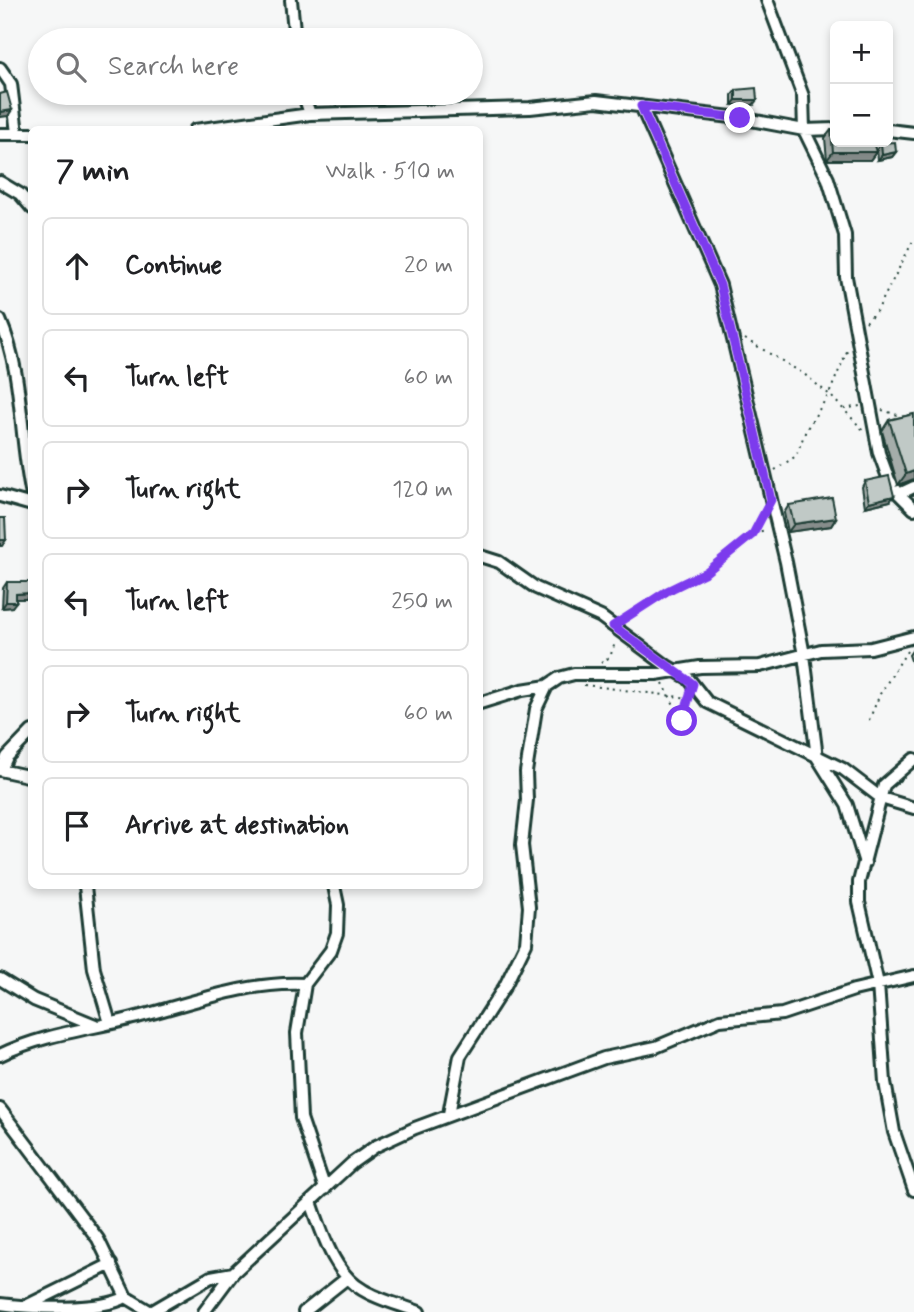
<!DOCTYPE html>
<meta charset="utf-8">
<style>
body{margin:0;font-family:Mynerve,sans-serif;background:#f2f2f2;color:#202124}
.controls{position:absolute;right:21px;top:21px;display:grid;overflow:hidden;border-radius:10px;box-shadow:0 4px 10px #0003}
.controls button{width:63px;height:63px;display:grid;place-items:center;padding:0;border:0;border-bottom:2px solid #e0e0e0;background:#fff;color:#202124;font:35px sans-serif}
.stop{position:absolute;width:21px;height:21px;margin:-16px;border:5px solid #7c3aed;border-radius:50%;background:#fff}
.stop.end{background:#7c3aed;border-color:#fff;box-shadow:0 2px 7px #0008}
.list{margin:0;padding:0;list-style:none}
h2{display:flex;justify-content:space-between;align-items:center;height:91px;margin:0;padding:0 28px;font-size:30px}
h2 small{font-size:23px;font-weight:400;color:#757577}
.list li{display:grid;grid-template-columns:46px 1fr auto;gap:21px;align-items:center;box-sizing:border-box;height:98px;margin:0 14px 14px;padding:0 14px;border:2px solid #e0e0e0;border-radius:10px}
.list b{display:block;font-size:26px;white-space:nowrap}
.list em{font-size:23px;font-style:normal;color:#757577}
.icon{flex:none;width:38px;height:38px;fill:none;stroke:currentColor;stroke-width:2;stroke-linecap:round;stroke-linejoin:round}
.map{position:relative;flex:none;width:914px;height:1312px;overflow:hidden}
.search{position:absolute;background:#fff;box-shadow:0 4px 10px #0003;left:28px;top:28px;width:455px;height:77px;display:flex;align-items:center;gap:18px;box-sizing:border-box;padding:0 24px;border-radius:38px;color:#757577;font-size:26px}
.panel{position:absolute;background:#fff;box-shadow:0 4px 10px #0003;left:28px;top:126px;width:455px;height:763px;border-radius:10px}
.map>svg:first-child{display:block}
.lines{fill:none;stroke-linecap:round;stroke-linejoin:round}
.minor-casing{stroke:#1f3d34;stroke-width:16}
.path{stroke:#1f3d34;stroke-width:2;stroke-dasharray:2 5;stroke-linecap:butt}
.minor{stroke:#fff;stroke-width:10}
.wall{fill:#a5adaa;stroke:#1f3d34;stroke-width:2}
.shaded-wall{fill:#868d8b;stroke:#1f3d34;stroke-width:2}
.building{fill:#c0c9c6;stroke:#1f3d34;stroke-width:2}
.route{stroke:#7c3aed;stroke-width:9}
</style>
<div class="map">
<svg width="914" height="1312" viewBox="0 0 914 1312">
<rect width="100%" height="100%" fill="#f6f7f7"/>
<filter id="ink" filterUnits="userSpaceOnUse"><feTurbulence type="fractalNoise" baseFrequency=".0143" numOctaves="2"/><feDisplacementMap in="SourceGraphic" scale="14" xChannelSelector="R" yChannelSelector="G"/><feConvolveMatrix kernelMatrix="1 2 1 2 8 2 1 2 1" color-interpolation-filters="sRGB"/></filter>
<g filter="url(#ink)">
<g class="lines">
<g class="minor-casing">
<path id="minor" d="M291,0L295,40
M767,0L803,96L804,130L828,179L845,235L846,277L879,453L889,480L899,494L914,487
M0,68L11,84L17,133
M303,93L310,114
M641,106L720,285L786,562L804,655L817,757L847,805L865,863
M195,130L310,114L530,108L596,101L740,118L804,130L835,129
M888,130L914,133
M0,134H32
M0,182L20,194L32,208
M0,320C24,374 19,437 32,495
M899,494L914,509
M0,496L32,505
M480,556L499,562L536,588L601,617L667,666L688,678L707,702L843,769L881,798L914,808
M480,703L522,690L547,686L559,678L574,674H656L700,667L760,666L821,650L871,648L914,637
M914,759L884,785L859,882V902L878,984L885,1082L894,1132L914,1190
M0,770L32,777
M1,770L7,757L32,731
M85,886L94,969L110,1023
M0,979L34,1000L95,1025
M0,1055C45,1033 94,1029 141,1016C195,1002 249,981 305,984
M0,1109L98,1239L126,1297L151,1312
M449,1114L460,1056L505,986L526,943L529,907L522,845L527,800L526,772L536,709L547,686
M325,1189L301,1118L297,1033L305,984L331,950L337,933L338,905L334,886
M311,1202C322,1232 334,1274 363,1290C379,1300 401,1305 419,1312
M0,1304C32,1308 100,1312 126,1297
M26,1306L111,1264
M151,1312L211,1277L233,1273
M204,1312L233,1273L352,1163L376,1146L415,1128L604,1058L656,1047L720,1020L782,1014L854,990L914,976
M304,1312L347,1278"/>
</g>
<path class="path" d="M866,322L878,309L914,239
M745,339L804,374L831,396L864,431
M844,409L860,406
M882,410L904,417
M775,470L796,456L806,430L829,394L848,349
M754,533L766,530
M623,619C669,590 736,565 763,516
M601,663L610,657L615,643
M663,683L682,721L689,697
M584,685L689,698
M869,720L880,694L907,651"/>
<use href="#minor" class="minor"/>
</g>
<path class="wall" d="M736,90L753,105H732V95Z
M831,130L876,152L870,160H827L825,138Z
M881,143L896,152L892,157L878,160L877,149Z
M914,414V479L898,485L882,431L889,420Z
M865,481L890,501L865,507L862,487Z
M789,505L836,518L831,526L788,532L784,513Z
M7,582L30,593L26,599H16L12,607L2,608L3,588Z
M914,648V669L909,655Z"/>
<path class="shaded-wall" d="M736,100H757L753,105H732Z
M12,110L8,116L0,117V112Z
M833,152H876L870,160H827Z
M896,152L892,157L878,160L882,155Z
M914,471V479L898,485L906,474Z
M894,496L890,501L865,507L869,502Z
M836,518L831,526L788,532L794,524Z
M0,540H6L2,546H0Z
M30,593L26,599H13L16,594Z
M6,602H16L12,607L2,608Z"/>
<path class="building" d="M171,38L172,40H158Z
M756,88L757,100H736V90Z
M7,92L12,110L0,112V94Z
M831,130H835V142H873L876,152H833Z
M895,142L896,152L882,155L881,143Z
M914,414V471L906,474L889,420Z
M889,476L894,496L869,502L865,481Z
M832,498L836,518L794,524L789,505Z
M0,518H5L6,540H0Z
M7,582H30V593L16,594V602H6Z"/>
</g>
<g class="lines" filter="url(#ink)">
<path class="route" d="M682,721L693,684L613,626L667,591L706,572L753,534L771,500L720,285L641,106L740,118"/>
</g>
</svg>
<div class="controls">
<button>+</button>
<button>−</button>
</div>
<div class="stop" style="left:682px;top:721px"></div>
<div class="stop end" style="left:740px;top:118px"></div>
<div class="search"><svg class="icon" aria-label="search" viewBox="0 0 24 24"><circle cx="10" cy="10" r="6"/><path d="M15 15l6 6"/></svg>Search here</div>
<section class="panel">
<h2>7 min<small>Walk · 510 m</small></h2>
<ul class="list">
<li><svg class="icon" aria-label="ahead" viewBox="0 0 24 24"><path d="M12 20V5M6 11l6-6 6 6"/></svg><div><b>Continue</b></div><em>20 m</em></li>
<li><svg class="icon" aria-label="left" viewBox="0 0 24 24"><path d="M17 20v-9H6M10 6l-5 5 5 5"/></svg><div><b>Turn left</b></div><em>60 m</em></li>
<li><svg class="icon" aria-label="right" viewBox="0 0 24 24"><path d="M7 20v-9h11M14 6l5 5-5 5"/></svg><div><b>Turn right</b></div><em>120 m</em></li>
<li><svg class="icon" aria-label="left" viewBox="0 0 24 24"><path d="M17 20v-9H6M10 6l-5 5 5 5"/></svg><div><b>Turn left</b></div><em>250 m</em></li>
<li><svg class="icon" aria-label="right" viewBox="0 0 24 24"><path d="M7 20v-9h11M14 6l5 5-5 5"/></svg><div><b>Turn right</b></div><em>60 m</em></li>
<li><svg class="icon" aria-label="arrive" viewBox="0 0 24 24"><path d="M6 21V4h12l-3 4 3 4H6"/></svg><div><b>Arrive at destination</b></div></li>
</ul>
</section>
</div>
